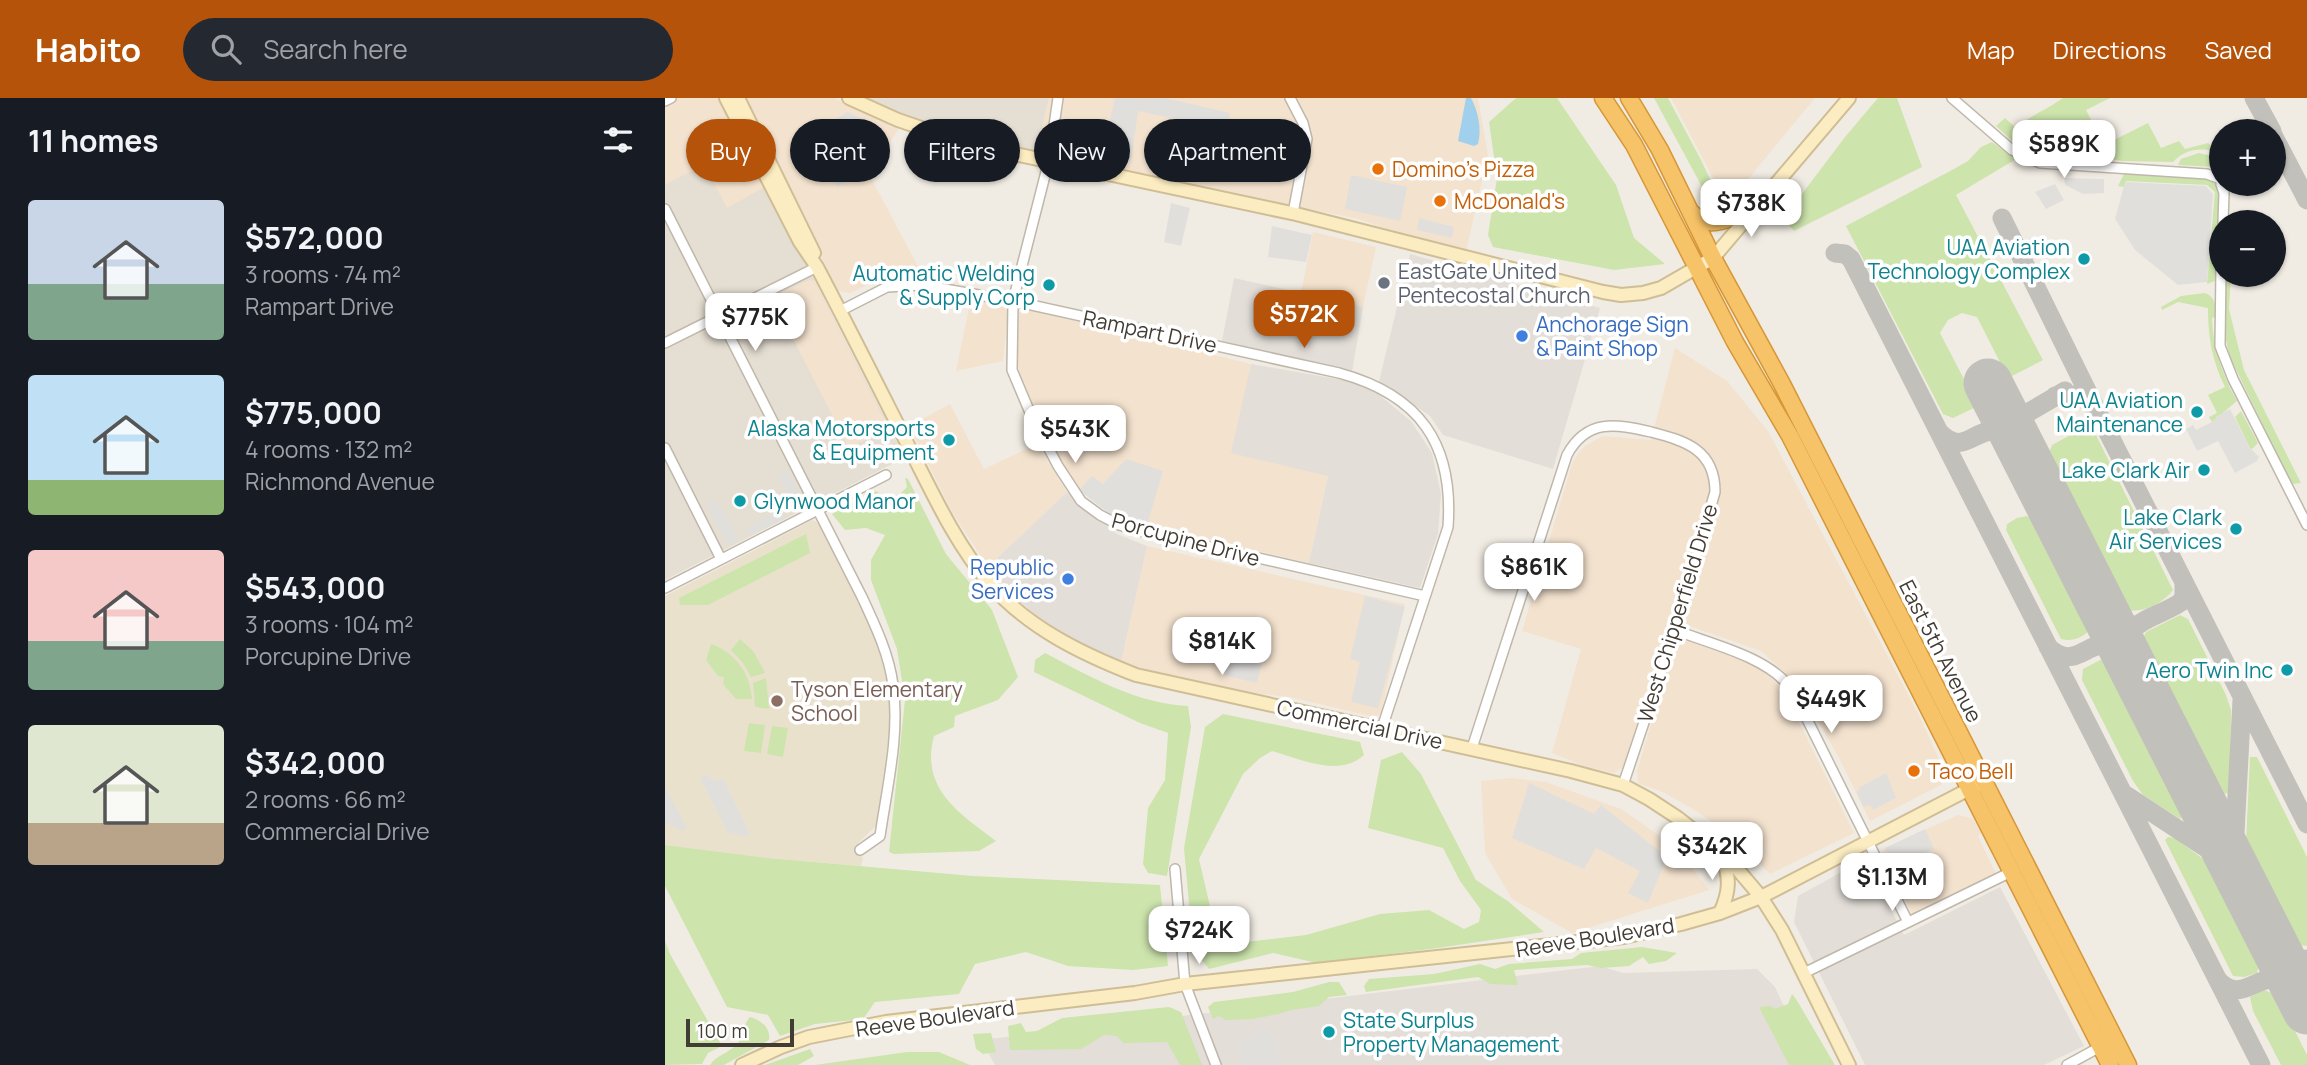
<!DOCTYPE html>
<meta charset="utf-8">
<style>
body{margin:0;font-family:Manrope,sans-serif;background:#242831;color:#f1f3f6;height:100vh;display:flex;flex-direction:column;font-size:26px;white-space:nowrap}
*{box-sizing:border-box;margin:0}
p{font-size:23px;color:#9ea1a6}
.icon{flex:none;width:38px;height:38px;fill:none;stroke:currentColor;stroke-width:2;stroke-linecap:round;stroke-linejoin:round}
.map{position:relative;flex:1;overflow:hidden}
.side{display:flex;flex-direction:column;background:#171b24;width:665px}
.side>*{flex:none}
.guide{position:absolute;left:21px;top:21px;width:665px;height:63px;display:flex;gap:14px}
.controls{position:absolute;left:1544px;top:21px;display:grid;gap:14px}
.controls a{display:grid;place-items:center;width:77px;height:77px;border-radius:50%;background:#171b24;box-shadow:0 2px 5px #0004;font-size:35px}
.scale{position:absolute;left:21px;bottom:18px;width:108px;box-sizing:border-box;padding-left:7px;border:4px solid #423c34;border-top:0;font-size:19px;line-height:24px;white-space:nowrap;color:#423c34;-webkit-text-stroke:5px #fff;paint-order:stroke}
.price{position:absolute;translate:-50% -60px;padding:0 16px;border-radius:14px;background:#fff;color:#222;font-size:23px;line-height:46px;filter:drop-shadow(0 2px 4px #0008)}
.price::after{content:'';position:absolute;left:50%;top:42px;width:21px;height:16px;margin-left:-10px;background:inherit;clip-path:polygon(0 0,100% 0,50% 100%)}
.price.selected{background:#b45309;color:#fff}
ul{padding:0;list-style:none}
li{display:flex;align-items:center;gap:21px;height:175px;padding:0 28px}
li span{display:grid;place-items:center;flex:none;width:196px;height:140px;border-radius:7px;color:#555}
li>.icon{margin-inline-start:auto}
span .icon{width:84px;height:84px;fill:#fffc;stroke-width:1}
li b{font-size:30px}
h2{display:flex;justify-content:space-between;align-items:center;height:84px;padding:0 28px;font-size:30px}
.chip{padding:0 24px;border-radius:32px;background:#171b24;box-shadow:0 2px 5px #0004;font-size:24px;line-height:63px}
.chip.selected{background:#b45309;color:#fff}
header{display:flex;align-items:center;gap:42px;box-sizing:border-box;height:98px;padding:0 35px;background:#b45309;color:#fff}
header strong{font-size:33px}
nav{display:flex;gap:38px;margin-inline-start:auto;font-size:24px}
.search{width:490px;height:63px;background:#242831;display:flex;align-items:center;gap:18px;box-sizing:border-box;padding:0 24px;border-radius:38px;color:#9ea1a6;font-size:26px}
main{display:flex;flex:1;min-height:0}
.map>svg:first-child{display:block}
</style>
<header>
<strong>Habito</strong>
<div class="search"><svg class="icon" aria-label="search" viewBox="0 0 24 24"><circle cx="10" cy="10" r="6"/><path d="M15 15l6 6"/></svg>Search here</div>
<nav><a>Map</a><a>Directions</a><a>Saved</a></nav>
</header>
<main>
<section class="side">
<h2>11 homes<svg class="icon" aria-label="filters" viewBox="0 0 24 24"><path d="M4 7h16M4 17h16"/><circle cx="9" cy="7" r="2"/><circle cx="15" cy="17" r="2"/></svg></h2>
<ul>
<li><span style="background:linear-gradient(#c9d6e8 60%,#7fa58c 0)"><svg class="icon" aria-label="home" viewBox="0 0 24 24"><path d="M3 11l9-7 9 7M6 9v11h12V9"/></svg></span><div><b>$572,000</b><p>3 rooms · 74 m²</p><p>Rampart Drive</p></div></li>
<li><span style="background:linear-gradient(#bfe0f5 75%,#8fb573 0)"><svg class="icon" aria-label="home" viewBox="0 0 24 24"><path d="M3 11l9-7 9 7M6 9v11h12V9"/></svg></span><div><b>$775,000</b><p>4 rooms · 132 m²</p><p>Richmond Avenue</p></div></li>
<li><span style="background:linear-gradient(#f6c9c9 65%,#7fa58c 0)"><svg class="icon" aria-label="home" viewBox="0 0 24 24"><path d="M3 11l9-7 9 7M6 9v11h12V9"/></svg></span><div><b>$543,000</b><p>3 rooms · 104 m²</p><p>Porcupine Drive</p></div></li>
<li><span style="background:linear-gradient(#dfe7d0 70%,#b9a48a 0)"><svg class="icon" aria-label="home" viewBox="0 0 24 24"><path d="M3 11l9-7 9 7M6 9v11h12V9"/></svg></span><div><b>$342,000</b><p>2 rooms · 66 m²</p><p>Commercial Drive</p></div></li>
</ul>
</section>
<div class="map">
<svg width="1642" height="967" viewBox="0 0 1642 967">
<rect width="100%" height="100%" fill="#f1ece3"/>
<path fill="#e5ded2" d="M0,0H56L237,354L236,360L231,364L0,482Z
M198,0H384L372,52H362L274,30Z"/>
<path fill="#f3e2ce" d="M0,0H54L100,89L62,110L39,66L0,87Z
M78,0H168L235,29L204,76L257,176L215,181L185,195L173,193Z
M384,0H813L823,57L801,153L727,133L693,121L434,68L372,52Z
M1006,0H1150L1079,86L1060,103Z
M648,134L711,149L698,209L636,195Z
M144,182L149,183L223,329L184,350L107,200Z
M306,200L339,208L343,214L338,263L291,273Z
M361,211L586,266L567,355L663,377L644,465L449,419L414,392L398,369L358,290L354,276L350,238L354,214Z
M1010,250L1062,283L1103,333L1255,619L1277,668L1279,679L1276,687L1205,723L1173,658L1132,586L1096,553L1007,522L968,645L957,670L949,675L936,672L919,668L887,655L916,551L857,533L907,366L912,357L920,348L938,338L986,342Z
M285,306L319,371L372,346L402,394L323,469L287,414L244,328Z
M482,448L740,506L716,615L710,619L624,599L580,594L496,576L456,564Z
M1019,542L1080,563L1103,577L1118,592L1189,735L1105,776L1070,740L1031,713L1000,695L973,685L972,673L1010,546Z
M847,680L881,684L956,711L1012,750L1044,792L907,835L847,801L820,755L816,683Z
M1293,717L1308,721L1316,735L1313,738L1331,776L1248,818L1217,755L1220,750Z"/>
<path fill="#e3ded8" d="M745,156L935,210L888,371L778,337L765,318L714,283Z
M569,180L698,209L687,274L557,243Z
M586,266L684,283L713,296L746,323L767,355L776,396L773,436L755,490L644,465L663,378L566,355Z
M402,394L452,436L482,448L456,564L407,542L382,527L342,492L323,469Z
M1200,761L1239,837L1335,789L1419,948L1379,967H1200L1129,824L1133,798Z
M935,868L958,875L1092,871L1110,889L1146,967H330L316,942Z"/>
<path fill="#eae1cd" d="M148,422L154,426L204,522L221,576L225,614L224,641L211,728L193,745V752L198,760L196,768L103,760L0,747V498Z"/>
<path fill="#cde4ad" d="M851,0H892L951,87L969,140L1000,166L949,172L828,149L823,137L832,80L824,24Z
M989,0H1003L1036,62L1055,102L1043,100Z
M1213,0H1232L1257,69L1129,133L1118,121L1180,39Z
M1398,0H1445L1421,12L1439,47L1483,25L1496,50L1514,43L1520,51L1543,45L1556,55C1538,49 1521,50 1508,64L1457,63L1423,57L1384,59L1355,50L1331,28L1340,20L1351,30C1366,17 1383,11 1398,0Z
M1327,44L1351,61L1291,97L1378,262L1343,280L1312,219L1297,215L1283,222L1275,235L1313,308L1288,320L1278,316L1181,128L1287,72L1303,63L1316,49Z
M1534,55L1556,60V66L1548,69L1513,67L1516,61Z
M1459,76L1543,79L1554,90L1552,182L1542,186L1550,94L1542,87L1461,83L1460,89L1453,88Z
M1561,177H1566L1564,211L1579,272L1636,385L1628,386L1625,383L1564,257L1559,231Z
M1540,195C1552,200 1550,208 1550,219L1547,220C1548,251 1557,276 1572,303L1547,324L1544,319L1552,315L1543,297L1560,289C1547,263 1543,239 1543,210L1513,204L1497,212L1496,209L1516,198Z
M1576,313L1593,345L1587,351L1585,350L1570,319Z
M1415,332L1430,335L1508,492C1498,506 1474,517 1458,511L1383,357L1387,347Z
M240,380L243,381L281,456L327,512L353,579L333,602L290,618L289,629L269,638C255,691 294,715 331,743L314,753L229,756L224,754L240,602L232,551L206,482V462L220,437L201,430L180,432L167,416L211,393L223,400L235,396L242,389Z
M1362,418L1370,423L1423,523L1425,532C1416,540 1408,544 1396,541L1341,432L1342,426L1352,420Z
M141,436L145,455L43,507H15L14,500Z
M1515,517L1523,521L1561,597L1566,612L1565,694L1557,697L1477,542L1481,534Z
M75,541L89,554L100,575L86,579L78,565L66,552Z
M46,546C70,555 85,574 87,601H71L58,586L59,579L53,578L41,562Z
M380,555C424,578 472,606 523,608L526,629L502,778L483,775L478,766L483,710L500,682L503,635L475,625L369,574L370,562Z
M1437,561L1443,565L1518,717L1515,721L1478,697L1468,683L1417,582L1418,571Z
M101,580L104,611L90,609L88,585Z
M558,616L695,644L699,657C674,680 636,661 607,653L595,660L578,676L534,761L554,847L641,837L715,816L764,812L799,831L814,824L816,812L795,783L778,750L703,730L716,662L737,654L756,676L811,782L844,804L879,834L773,850L652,865L608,855L544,871L528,851L519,750L540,629Z
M84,625L100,627L96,655L79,653Z
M107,628L123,630L118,659L102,656Z
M1585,659H1592L1642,759V848L1633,847L1581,744Z
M1503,739L1510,740L1546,767L1595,864L1592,875L1579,879L1568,878L1500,742Z
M0,747L103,760L308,778L495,787L503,868L468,872L403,868L361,854L310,866L294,896L210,904L198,921L150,926L115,938L103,917L62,909L0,788Z
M0,843L5,856L57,948L43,955L37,966L0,967Z
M977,849L1012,855L1001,863L984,866L978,859L964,868L936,870L922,867L849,872L853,887L825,886L813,879L701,894L699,888L704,881L769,876L815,866L830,871L844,866L907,861L916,855Z
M664,884H674L682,897L664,899L654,908L626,912L613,916L587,921L561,922L554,918L548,921L543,909L549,904L628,894Z
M1599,892L1612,897L1642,957V967H1616L1588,913L1585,899Z
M1127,896L1131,901L1170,967H1124L1094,909L1106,908L1110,911L1123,906Z
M504,909L516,914L537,967H515L502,944L458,945L452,938L439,937L416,951L345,952L343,928L356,925L361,934L372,933L397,920Z
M85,919C96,922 106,930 104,942L59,967H45C51,957 65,955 73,945C79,936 78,926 85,919Z
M326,935L331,954L318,956L311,951L308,936Z
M145,951L149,958L133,967H100Z
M242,954H274L305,967H150Z"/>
<path fill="#e1dfdc" d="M450,0H500L565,15L548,83L528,77L539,27L473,13L466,64L437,57Z
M183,14L202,23L215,50L203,71L172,89L144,35Z
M686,77L742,89L735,123L680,111Z
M1399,80L1439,81V95L1418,96L1400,87Z
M1460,84L1541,88L1548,96L1542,184L1513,187L1470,152L1450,121Z
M1390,86L1399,102L1381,111L1370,94Z
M506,105L525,110L516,148L499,144Z
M754,120L789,129L787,140L752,132Z
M607,128L647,137L641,164L603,159Z
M1565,311L1585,350L1594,359L1592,363L1570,375L1553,343L1532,353L1521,331L1528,327L1531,332L1549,323L1552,318Z
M461,361L498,373L482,427L450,420L414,392L427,378L438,386Z
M122,372L140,409L131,414L115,381L116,379L115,377Z
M50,402L55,411H57L73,442L63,447L42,406Z
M116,412L120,421L86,437L83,430Z
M700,498L740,509L713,610L686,604L695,564L685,561Z
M567,533L603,539L592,585L559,577Z
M1221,675L1231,700L1208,712L1205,707L1198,709L1192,694L1195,689Z
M40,677L52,683L58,680L85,736L80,739L69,735L64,737L35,680Z
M864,685L929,716L936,707L1002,759L983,805L963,795L975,773L931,750L919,771L847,740Z
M0,689L22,730L17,733L3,726L0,727Z
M1260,731L1269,751L1229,770L1220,750Z
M602,931L619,967H579L570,948Z"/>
<path fill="#a1d0ec" d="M801,0H806C813,13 817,31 813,46L809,48L793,43Z"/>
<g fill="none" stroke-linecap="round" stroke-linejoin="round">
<path stroke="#c2c0bb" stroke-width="19" d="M1589,0L1607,33
M1608,37L1642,102
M1337,120L1429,307
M1170,155L1180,156L1186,161L1596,967
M1390,298C1407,294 1419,298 1431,311L1642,726
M1274,334C1300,359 1307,331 1331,333C1340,334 1348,342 1355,347
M1355,347L1354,329L1359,317L1400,293
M1440,516L1455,527H1473
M1383,549C1417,581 1426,521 1464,562
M1464,562C1454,521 1490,522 1516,504L1519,498V485
M1459,696L1558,761L1574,779
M1574,779L1569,754L1577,602
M1608,846C1617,857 1626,864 1641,861
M1552,881C1580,914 1599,858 1632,892
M1600,882C1611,870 1612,861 1608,846"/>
<path stroke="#c2c0bb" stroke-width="49" d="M1323,285L1642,912"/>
<g stroke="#bfb7a9" stroke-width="12">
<path id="street" d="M393,0L384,62L348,203L347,272L366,317L393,368L416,403L435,417L454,427L475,433L760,498
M625,0L638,25L642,41L628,115
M1287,0L1347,52L1375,65L1542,76L1555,81L1556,84
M0,3L6,0
M1556,86L1559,95L1558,124
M0,111L197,499C210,527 224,556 228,587C235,637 222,689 215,738L195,752
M1556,170L1555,248L1568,281L1642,427
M175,213L222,189L257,187L348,203L674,275C755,297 789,346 783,429L717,630
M0,245L152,169
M0,350L56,461
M0,490L221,377
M1010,532C1043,545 1099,558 1122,586C1126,592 1130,599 1134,605L1243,824
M807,650L902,357C922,320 951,326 986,334C1021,343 1050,352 1050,394L1010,532L958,687
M510,771L520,886L551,967
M1139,875L1346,774
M1402,967L1435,949"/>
</g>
<g stroke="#cfbe95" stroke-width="16">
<path id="secondary" d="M61,0L135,144L152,169C184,230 215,292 246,353C269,398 291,446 324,485C363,530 417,556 471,577L906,673L958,687L984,701L1013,720L1051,750L1074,773L1096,799L1117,832L1184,967
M73,0L149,155
M184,0L233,22L303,46L631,116L938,194L956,197L978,195L996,190L1048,160L1184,0
M1055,815C1066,791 1064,781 1058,757
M77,967L116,949L144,939L221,924L470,895L520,886L959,839L1016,826L1055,815L1096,799L1312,687"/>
</g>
<g stroke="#d69738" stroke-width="19">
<path id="highway" d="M938,0L969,47L1070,244L1125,338L1445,967
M964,0L995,52L1048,160L1117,286L1463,967
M1027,115C1047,138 1079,112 1100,101"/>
</g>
<use href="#street" stroke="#fff" stroke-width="9"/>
<use href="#secondary" stroke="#fcecc2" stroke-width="12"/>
<use href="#highway" stroke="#f7c368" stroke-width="16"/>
</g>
<g fill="#e8710a" stroke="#fff" stroke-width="2.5">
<circle cx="713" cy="71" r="7"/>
<circle cx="775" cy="103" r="7"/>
<circle cx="1249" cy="673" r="7"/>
</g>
<g fill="#0f9aa8" stroke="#fff" stroke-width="2.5">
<circle cx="1419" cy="161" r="7"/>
<circle cx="384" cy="187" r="7"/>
<circle cx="1532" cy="314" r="7"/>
<circle cx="284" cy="342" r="7"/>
<circle cx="1539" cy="372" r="7"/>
<circle cx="75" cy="403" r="7"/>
<circle cx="1571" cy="431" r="7"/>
<circle cx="1622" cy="572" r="7"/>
<circle cx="664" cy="934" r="7"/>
</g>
<circle fill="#6b7280" stroke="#fff" stroke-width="2.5" cx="719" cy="185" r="7"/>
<g fill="#3f7fe0" stroke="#fff" stroke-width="2.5">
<circle cx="857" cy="238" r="7"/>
<circle cx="403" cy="481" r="7"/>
</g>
<circle fill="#8d6e63" stroke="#fff" stroke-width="2.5" cx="112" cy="603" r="7"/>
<g text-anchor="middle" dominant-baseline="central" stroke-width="7" stroke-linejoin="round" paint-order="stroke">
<g font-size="21" fill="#c56008" stroke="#fff" text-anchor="start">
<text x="727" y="71">Domino's Pizza</text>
<text x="789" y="103">McDonald's</text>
<text x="1263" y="673">Taco Bell</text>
</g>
<g font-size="21" fill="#0d838f" stroke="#fff" text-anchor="end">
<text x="1405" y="149">UAA Aviation<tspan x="1405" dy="24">Technology Complex</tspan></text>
<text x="370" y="175">Automatic Welding<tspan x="370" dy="24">&amp; Supply Corp</tspan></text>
<text x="1518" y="302">UAA Aviation<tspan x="1518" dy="24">Maintenance</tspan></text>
<text x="270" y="330">Alaska Motorsports<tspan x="270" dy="24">&amp; Equipment</tspan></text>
<text x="1525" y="372">Lake Clark Air</text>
<text x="89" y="403" text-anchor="start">Glynwood Manor</text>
<text x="1557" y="419">Lake Clark<tspan x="1557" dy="24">Air Services</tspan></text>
<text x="1608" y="572">Aero Twin Inc</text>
<text x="678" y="922" text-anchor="start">State Surplus<tspan x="678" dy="24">Property Management</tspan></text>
</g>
<g font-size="21" fill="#5b616d" stroke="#fff" text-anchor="start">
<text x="733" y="173">EastGate United<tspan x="733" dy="24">Pentecostal Church</tspan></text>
</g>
<g font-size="21" fill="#366cbe" stroke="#fff" text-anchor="start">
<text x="871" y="226">Anchorage Sign<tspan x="871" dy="24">&amp; Paint Shop</tspan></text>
<text x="389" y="469" text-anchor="end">Republic<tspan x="389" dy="24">Services</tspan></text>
</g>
<g font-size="21" fill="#423c34" stroke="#fff">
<text transform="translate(485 233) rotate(12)">Rampart Drive</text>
<text transform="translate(521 441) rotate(15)">Porcupine Drive</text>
<text transform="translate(1012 515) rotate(-73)">West Chipperfield Drive</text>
<text transform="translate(1276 553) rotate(63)">East 5th Avenue</text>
<text transform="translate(695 626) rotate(12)">Commercial Drive</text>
<text transform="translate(930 839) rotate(-9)">Reeve Boulevard</text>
<text transform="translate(270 920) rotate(-8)">Reeve Boulevard</text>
</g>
<g font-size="21" fill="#785e54" stroke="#fff" text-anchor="start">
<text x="126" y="591">Tyson Elementary<tspan x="126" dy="24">School</tspan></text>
</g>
</g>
</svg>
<div class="controls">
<a>+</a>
<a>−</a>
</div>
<div class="scale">100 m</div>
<b class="price" style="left:1399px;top:82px">$589K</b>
<b class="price" style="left:1086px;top:141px">$738K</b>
<b class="price selected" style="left:639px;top:252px">$572K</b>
<b class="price" style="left:90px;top:255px">$775K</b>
<b class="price" style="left:410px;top:367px">$543K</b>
<b class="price" style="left:869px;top:505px">$861K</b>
<b class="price" style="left:557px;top:579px">$814K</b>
<b class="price" style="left:1166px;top:637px">$449K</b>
<b class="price" style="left:1047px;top:784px">$342K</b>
<b class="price" style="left:1227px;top:815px">$1.13M</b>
<b class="price" style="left:534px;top:868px">$724K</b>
<div class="guide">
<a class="chip selected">Buy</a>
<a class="chip">Rent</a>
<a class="chip">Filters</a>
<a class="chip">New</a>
<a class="chip">Apartment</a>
</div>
</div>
</main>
